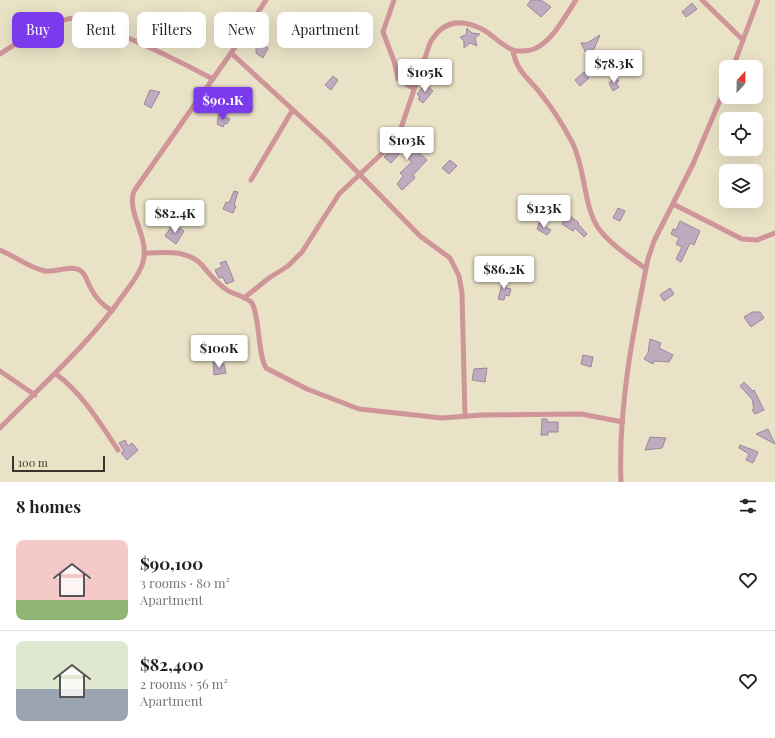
<!DOCTYPE html>
<meta charset="utf-8">
<style>
body{margin:0;font-family:"Playfair Display",serif;background:#f2f2f2;color:#222;height:100vh;display:flex;flex-direction:column;font-size:15px;white-space:nowrap}
*{box-sizing:border-box;margin:0}
p{font-size:13px;color:#767676}
.icon{flex:none;width:22px;height:22px;fill:none;stroke:currentColor;stroke-width:2;stroke-linecap:round;stroke-linejoin:round}
.map{position:relative;height:482px;overflow:hidden}
.details{display:flex;flex-direction:column;background:#fff;flex:1}
.details>*{flex:none}
.top-card{position:absolute;left:12px;top:12px;width:400px;height:36px;display:flex;gap:8px}
.needle{width:26px;rotate:22deg}
.controls{position:absolute;left:719px;top:60px;display:grid;gap:8px}
.controls a{display:grid;place-items:center;width:44px;height:44px;border-radius:8px;background:#fff;box-shadow:0 4px 16px #0002;font-size:20px}
.scale{position:absolute;left:12px;bottom:10px;width:93px;box-sizing:border-box;padding-left:4px;border:2px solid #38352a;border-top:0;font-size:11px;line-height:14px;white-space:nowrap;color:#38352a;-webkit-text-stroke:3px #e9e2c6;paint-order:stroke}
.price{position:absolute;translate:-50% -34px;padding:0 9px;border-radius:4px;background:#fff;color:#222;font-size:13px;line-height:26px;filter:drop-shadow(0 1px 2px #0008)}
.price::after{content:'';position:absolute;left:50%;top:24px;width:12px;height:9px;margin-left:-6px;background:inherit;clip-path:polygon(0 0,100% 0,50% 100%)}
.price.selected{background:#7c3aed;color:#fff}
ul{padding:0;list-style:none}
li{display:flex;align-items:center;gap:12px;height:100px;padding:0 16px}
li+li{border-top:1px solid #e0e0e0}
li span{display:grid;place-items:center;flex:none;width:112px;height:80px;border-radius:8px;color:#555}
li>.icon{margin-inline-start:auto}
span .icon{width:48px;height:48px;fill:#fffc;stroke-width:1}
li b{font-size:17px}
h2{display:flex;justify-content:space-between;align-items:center;height:48px;padding:0 16px;font-size:17px}
.chip{padding:0 14px;border-radius:8px;background:#fff;box-shadow:0 4px 16px #0002;font-size:14px;line-height:36px}
.chip.selected{background:#7c3aed;color:#fff}
.map>svg:first-child{display:block}
</style>
<div class="map">
<svg width="775" height="482" viewBox="0 0 775 482">
<rect width="100%" height="100%" fill="#e9e2c6"/>
<path fill="#c0aabf" stroke="#9c879c" d="M531,0H541L551,7L541,17L527,5Z
M692,3L697,9L686,17L682,12Z
M319,21L325,27L316,42L306,37L312,25L313,26L315,22L318,24Z
M467,28L472,33L480,34L475,38L477,46L470,43L464,48V41L460,37L466,35Z
M600,35L594,49L586,53L581,43H587Z
M256,39L268,48L263,58L256,53Z
M628,57L636,67L629,72L620,61Z
M584,72L589,78L580,86L575,80Z
M333,76L338,80L331,90L325,85Z
M615,77L619,81L616,83L619,87L613,91L609,83Z
M425,84L433,91L423,103L418,99L420,97L417,94Z
M150,90L160,92L151,108L144,104Z
M219,114L230,119L227,124L225,123L223,127L217,124Z
M401,137L427,160L413,175L415,178L402,190L397,184L403,176L400,173L412,162L401,152L391,163L384,157L395,147Z
M450,160L457,166L449,174L442,168Z
M234,191L238,192L234,205L236,206L233,213L223,209L226,202L229,203Z
M618,208L625,211L620,221L613,218Z
M569,215L579,223L578,224L587,234L584,237L575,228L573,231L562,224Z
M680,221L700,231L694,245L690,243L681,262L676,259L682,247L676,244L679,238L671,234L673,229L676,230Z
M539,223L551,230L547,235L537,229Z
M173,224L184,231L176,244L165,236Z
M226,261L234,281L226,284L223,277L219,278L215,270L222,267L220,263Z
M504,277H507L506,288L511,289L509,296L505,295L504,300L498,299Z
M670,288L674,294L664,301L660,295Z
M752,312H760L764,318L751,327L744,317Z
M650,339L661,343L659,348L673,355L669,362L654,361L653,364L644,359L648,353Z
M583,355L593,357L591,367L581,364Z
M213,362L224,364L226,373L214,375Z
M487,368L485,382L472,380L474,369Z
M744,382L753,391L754,390L764,410L755,414L752,410L754,409L752,399L740,386Z
M542,419H547V422H558V432H548V435H541Z
M768,429L775,444L756,434Z
M650,437L666,438L662,448L645,450Z
M125,440L128,446L132,443L138,450L127,460L121,453L124,451L119,443Z
M740,445L758,452L753,463L746,460L749,454L739,448Z"/>
<g fill="none" stroke-linecap="round" stroke-linejoin="round">
<path stroke="#cf9599" stroke-width="5" d="M394,0L383,32L394,61L398,79L414,89
M702,0L743,40
M513,51C517,74 532,80 544,98C555,112 564,127 572,142C586,169 583,207 599,229C611,245 630,257 646,269
M231,53L328,142L420,236L450,258L459,276L462,293L465,416
M0,54C16,43 59,17 77,18C91,19 104,27 117,33C150,47 181,62 213,79
M733,67L758,0
M251,180L292,111
M673,204L742,239L757,240L775,233
M0,250C15,256 29,268 45,271C56,273 71,264 81,271C86,275 87,281 90,287C95,297 102,305 112,311
M145,253C164,253 186,249 201,264C209,273 216,283 227,290C234,295 250,297 253,305C260,322 258,355 266,368L307,389L359,409L442,418L482,415L581,414L623,422
M244,298L269,278L288,266L302,252L339,194L392,144L401,128L430,43C442,21 460,18 482,29C493,35 502,46 513,50C518,52 529,51 534,49C553,41 565,16 576,0
M0,371L35,395
M56,374C82,393 100,423 118,450
M0,428C43,384 89,344 124,294C131,284 140,274 143,262C150,237 126,213 134,191L231,53L266,0
M621,482C618,408 633,332 648,259L654,241L693,164L726,86"/>
</g>
</svg>
<div class="controls">
<a><svg class="needle" viewBox="-14 -14 28 28"><path d="M0-13l5 13h-10z" fill="#e53935"/><path d="M0 13l5-13h-10z" fill="#767676"/></svg></a>
<a><svg class="icon" aria-label="locate" viewBox="0 0 24 24"><circle cx="12" cy="12" r="6"/><path d="M12 2v4M12 18v4M2 12h4M18 12h4"/></svg></a>
<a><svg class="icon" aria-label="layers" viewBox="0 0 24 24"><path d="M12 4l9 5-9 5-9-5zM3 14l9 5 9-5"/></svg></a>
</div>
<div class="scale">100 m</div>
<b class="price" style="left:614px;top:84px">$78.3K</b>
<b class="price" style="left:425px;top:93px">$105K</b>
<b class="price selected" style="left:223px;top:121px">$90.1K</b>
<b class="price" style="left:407px;top:161px">$103K</b>
<b class="price" style="left:544px;top:229px">$123K</b>
<b class="price" style="left:175px;top:234px">$82.4K</b>
<b class="price" style="left:504px;top:290px">$86.2K</b>
<b class="price" style="left:219px;top:369px">$100K</b>
<div class="top-card">
<a class="chip selected">Buy</a>
<a class="chip">Rent</a>
<a class="chip">Filters</a>
<a class="chip">New</a>
<a class="chip">Apartment</a>
</div>
</div>
<section class="details">
<h2>8 homes<svg class="icon" aria-label="filters" viewBox="0 0 24 24"><path d="M4 7h16M4 17h16"/><circle cx="9" cy="7" r="2"/><circle cx="15" cy="17" r="2"/></svg></h2>
<ul>
<li><span style="background:linear-gradient(#f6c9c9 75%,#8fb573 0)"><svg class="icon" aria-label="home" viewBox="0 0 24 24"><path d="M3 11l9-7 9 7M6 9v11h12V9"/></svg></span><div><b>$90,100</b><p>3 rooms · 80 m²</p><p>Apartment</p></div><svg class="icon" aria-label="heart" viewBox="0 0 24 24"><path d="M12 20l-8-8c-3-5 5-10 8-4 3-6 11-1 8 4z"/></svg></li>
<li><span style="background:linear-gradient(#dfe7d0 60%,#9aa5b1 0)"><svg class="icon" aria-label="home" viewBox="0 0 24 24"><path d="M3 11l9-7 9 7M6 9v11h12V9"/></svg></span><div><b>$82,400</b><p>2 rooms · 56 m²</p><p>Apartment</p></div><svg class="icon" aria-label="heart" viewBox="0 0 24 24"><path d="M12 20l-8-8c-3-5 5-10 8-4 3-6 11-1 8 4z"/></svg></li>
</ul>
</section>
